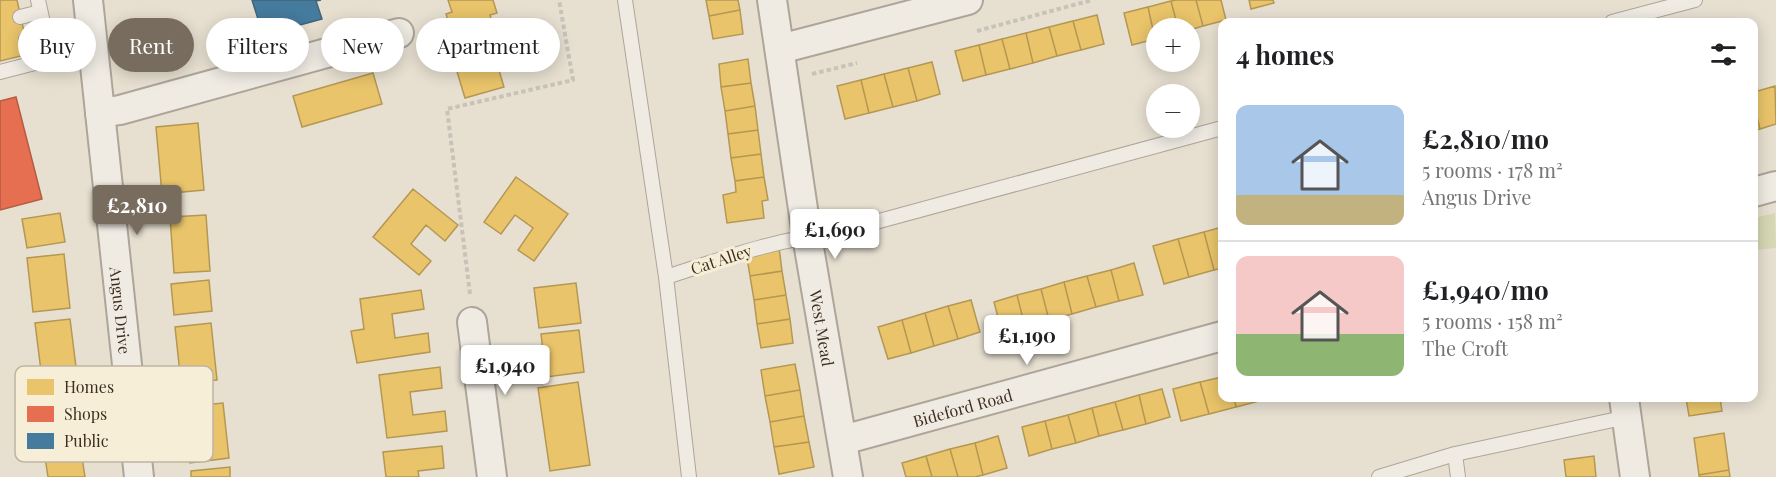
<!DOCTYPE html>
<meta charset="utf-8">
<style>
body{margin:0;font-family:"Playfair Display",serif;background:#f6f6f6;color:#202124;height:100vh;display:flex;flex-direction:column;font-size:22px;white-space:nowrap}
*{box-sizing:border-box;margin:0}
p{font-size:20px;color:#757577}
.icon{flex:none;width:33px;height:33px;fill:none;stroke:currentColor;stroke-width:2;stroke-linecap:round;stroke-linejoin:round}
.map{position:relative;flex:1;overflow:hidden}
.sheet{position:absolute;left:1218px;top:18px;width:540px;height:384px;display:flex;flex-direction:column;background:#fff;border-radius:12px;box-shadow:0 3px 15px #0003}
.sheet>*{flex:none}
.banner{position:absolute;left:18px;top:18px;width:570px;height:54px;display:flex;gap:12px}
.fabs{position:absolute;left:1146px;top:18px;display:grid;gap:12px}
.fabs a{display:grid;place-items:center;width:54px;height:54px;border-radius:50%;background:#fff;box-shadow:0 3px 15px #0003;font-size:30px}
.price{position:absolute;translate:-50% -51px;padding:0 14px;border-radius:6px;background:#fff;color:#222;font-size:20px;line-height:39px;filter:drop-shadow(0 2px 3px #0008)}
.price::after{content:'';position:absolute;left:50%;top:36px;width:18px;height:14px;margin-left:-9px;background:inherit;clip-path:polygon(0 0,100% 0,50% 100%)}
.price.on{background:#786c5e;color:#fff}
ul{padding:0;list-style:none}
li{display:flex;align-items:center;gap:18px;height:150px;padding:0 18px}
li+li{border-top:2px solid #e0e0e0}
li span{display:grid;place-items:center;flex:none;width:168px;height:120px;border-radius:12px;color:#555}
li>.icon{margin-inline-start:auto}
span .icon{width:72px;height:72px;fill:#fffc;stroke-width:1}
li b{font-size:26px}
h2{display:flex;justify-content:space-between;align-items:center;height:72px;padding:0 18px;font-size:26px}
.pill{padding:0 21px;border-radius:27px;background:#fff;box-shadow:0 3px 15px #0003;font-size:21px;line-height:54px}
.pill.on{background:#786c5e;color:#fff}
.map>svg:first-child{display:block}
</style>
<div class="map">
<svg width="1776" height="477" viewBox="0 0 1776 477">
<rect width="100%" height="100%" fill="#e7e0d1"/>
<path fill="#d6d7b3" d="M1775,213L1776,248L1754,250V218Z"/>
<path fill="#e9c46a" stroke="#b59754" stroke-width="1.5" d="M0,0H17L29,54L0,61Z
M448,0H493L497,13L490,15L497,38L490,40L504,87L465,98L448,42L454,40L446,14L452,12Z
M706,0H738L740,10L709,16Z
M1176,0H1196L1203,26L1190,30L1178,28L1171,1Z
M1196,0H1221L1226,20L1203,26Z
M1249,0H1273L1274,3L1251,9Z
M1171,1L1178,28H1156L1155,39L1148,7Z
M1148,7L1155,39L1132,45L1124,13Z
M740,10L743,34L713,39L709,16Z
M1097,15L1104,44L1081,50L1073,21Z
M1073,21L1081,50L1057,56L1049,27Z
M1049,27L1057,56L1033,63L1026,33Z
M1026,33L1033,63L1010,69L1002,39Z
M1002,39L1010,69L986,75L979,45Z
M979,45L986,75L963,81L955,51Z
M748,59L751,83L721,87L719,64Z
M932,62L940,94L917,101L908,68Z
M908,68L917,101L893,107L884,74Z
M373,73L382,104L302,127L293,96Z
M884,74L893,107L869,113L861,80Z
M861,80L869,113L845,119L837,86Z
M751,83L755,106L725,111L721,87Z
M1775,86L1776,124L1760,129L1754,105V92Z
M1754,105L1760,129L1754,131Z
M755,106L758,130L728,134L725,111Z
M198,123L204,190L162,194L156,127Z
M758,130L761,154L731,158L728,134Z
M761,154L764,177L735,181L731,158Z
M516,177L568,214L534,261L518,250L533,228L515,215L501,234L484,222Z
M764,177L768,200L762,201L764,218L727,223L723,195L736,192L735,181Z
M413,189L458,225L445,241L426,225L411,244L431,261L419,275L373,237Z
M60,213L65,242L27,248L22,219Z
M206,215L210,271L174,273L170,217Z
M1222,227V268L1214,270L1204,232Z
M1204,232L1214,270L1189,277L1178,239Z
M1178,239L1189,277L1164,284L1153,246Z
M779,247L782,271L750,276L746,252Z
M64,254L70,308L33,312L27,258Z
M1134,263L1143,295L1119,301L1111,270Z
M1111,270L1119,301L1096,307L1087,276Z
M782,271L786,295L754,300L750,276Z
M1087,276L1096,307L1072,314L1064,282Z
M209,280L212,311L174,315L171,284Z
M1064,282L1072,314L1049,320L1041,289Z
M576,283L581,323L539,328L534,288Z
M1041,289L1049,320L1025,327L1017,295Z
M421,290L424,309L392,314L395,338L428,333L430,352L357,363L351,331L364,329L360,299Z
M786,295L790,319L757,324L754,300Z
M1017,295L1025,327L1002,333L994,302Z
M971,300L980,332L958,339L948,306Z
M948,306L958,339L934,346L925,313Z
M925,313L934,346L911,353L902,320Z
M70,319L77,375L42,379L35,323Z
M790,319L793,343L761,348L757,324Z
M902,320L911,353L888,359L878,327Z
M211,323L217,380L181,383L175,327Z
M579,330L584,372L546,377L541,334Z
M795,364L800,390L765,396L761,370Z
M440,367L442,388L410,392L413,415L445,411L447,431L387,438L379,375Z
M1222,377V398H1234L1236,407L1209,414L1200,382Z
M578,382L590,465L550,471L538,388Z
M1200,382L1209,414L1181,421L1173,389Z
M1162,389L1170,417L1146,424L1139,395Z
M800,390L804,416L770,422L765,396Z
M1139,395L1146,424L1123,430L1115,402Z
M1234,398H1263V400L1236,407Z
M1686,398H1720L1722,411L1689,416Z
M1115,402L1123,430L1099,436L1092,408Z
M223,403L229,458L190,463L183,407Z
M1092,408L1099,436L1076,443L1068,415Z
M1068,415L1076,443L1052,449L1045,421Z
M804,416L809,442L774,447L770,422Z
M1045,421L1052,449L1029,456L1022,427Z
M1724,433L1729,470L1699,475L1694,438Z
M998,436L1007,468L983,475L975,443Z
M809,442L814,467L779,474L774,447Z
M975,443L983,475L975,477H958L950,449Z
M442,446L444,468L418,471L419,477H386L383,452Z
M950,449L958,477H932L926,456Z
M81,451L85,477H48L45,457Z
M926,456L932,477H906L902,463Z
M1594,456L1596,477H1566L1564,460Z
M230,467V477H191V471Z
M1729,470L1730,477H1699V475Z"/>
<path fill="#e76f51" stroke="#b45c42" stroke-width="1.5" d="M16,97L42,199L0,210V101Z"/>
<path fill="#457b9d" stroke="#436478" stroke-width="1.5" d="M252,0H321L316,1L322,19L263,35Z"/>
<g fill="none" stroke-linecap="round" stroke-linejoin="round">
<g stroke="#ada599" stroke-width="16">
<path id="service" d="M38,0L51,59
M625,0L666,277C722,259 776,239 835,233L1222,128
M20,17L40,12
M1612,22L1695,0
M26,39L46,35
M0,72L93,48
M666,277L689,477
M1455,454L1627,417
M1379,477L1455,454L1458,477"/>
</g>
<g stroke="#ada599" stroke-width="32">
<g id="minor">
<path id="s1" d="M88,0L139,477"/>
<path id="s2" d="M772,0L807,236L848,477"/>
<path d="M780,49L968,0"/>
<path d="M100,113L120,110L399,33"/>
<path d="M1754,192L1776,186"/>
<path d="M472,322L492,477"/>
<path d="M1624,398L1635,477"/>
<path id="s3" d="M843,440L1222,336"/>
</g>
</g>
<path stroke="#c8c2b9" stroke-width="4" stroke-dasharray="4.5 3" stroke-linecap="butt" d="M977,31L1092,0
M812,74L857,63
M470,294L447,109L573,80L559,0"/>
<use href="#service" stroke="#efebe3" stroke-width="14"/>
<use href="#minor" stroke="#efebe3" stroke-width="28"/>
</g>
<g text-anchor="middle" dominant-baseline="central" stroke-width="6" stroke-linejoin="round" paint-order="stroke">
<g font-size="16" fill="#3d2e20" stroke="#f7eed8">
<text transform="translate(721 259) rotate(-18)">Cat Alley</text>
<text stroke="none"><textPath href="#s1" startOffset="312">Angus Drive</textPath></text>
<text stroke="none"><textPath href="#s2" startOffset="332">West Mead</textPath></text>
<text stroke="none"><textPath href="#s3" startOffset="124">Bideford Road</textPath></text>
</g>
</g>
<rect x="15" y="366" width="198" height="96" rx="9" fill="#f7eed8" stroke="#bfb4a1" stroke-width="1.5"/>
<rect x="27" y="379" width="27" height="16" fill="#e9c46a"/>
<rect x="27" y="406" width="27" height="16" fill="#e76f51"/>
<rect x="27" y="433" width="27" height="16" fill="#457b9d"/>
<g font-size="16" fill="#3d2e20">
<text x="64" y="393">Homes</text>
<text x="64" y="420">Shops</text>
<text x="64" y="447">Public</text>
</g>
</svg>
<div class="fabs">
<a>+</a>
<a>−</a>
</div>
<b class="price on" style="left:137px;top:236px">£2,810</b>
<b class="price" style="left:835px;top:260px">£1,690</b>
<b class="price" style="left:1027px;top:366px">£1,190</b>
<b class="price" style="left:505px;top:396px">£1,940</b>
<div class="banner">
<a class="pill">Buy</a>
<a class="pill on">Rent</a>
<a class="pill">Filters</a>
<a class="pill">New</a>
<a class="pill">Apartment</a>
</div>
<section class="sheet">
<h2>4 homes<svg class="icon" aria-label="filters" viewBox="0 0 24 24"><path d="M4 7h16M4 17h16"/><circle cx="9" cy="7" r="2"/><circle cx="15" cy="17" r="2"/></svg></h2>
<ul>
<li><span style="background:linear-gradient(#a9c7e8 75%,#c2b280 0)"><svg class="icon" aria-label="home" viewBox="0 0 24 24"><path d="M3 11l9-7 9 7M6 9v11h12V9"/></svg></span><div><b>£2,810/mo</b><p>5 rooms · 178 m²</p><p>Angus Drive</p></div></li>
<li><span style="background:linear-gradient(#f6c9c9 65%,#8fb573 0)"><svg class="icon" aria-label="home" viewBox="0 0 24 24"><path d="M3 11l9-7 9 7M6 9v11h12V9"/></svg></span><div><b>£1,940/mo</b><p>5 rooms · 158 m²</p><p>The Croft</p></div></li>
</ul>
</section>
</div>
